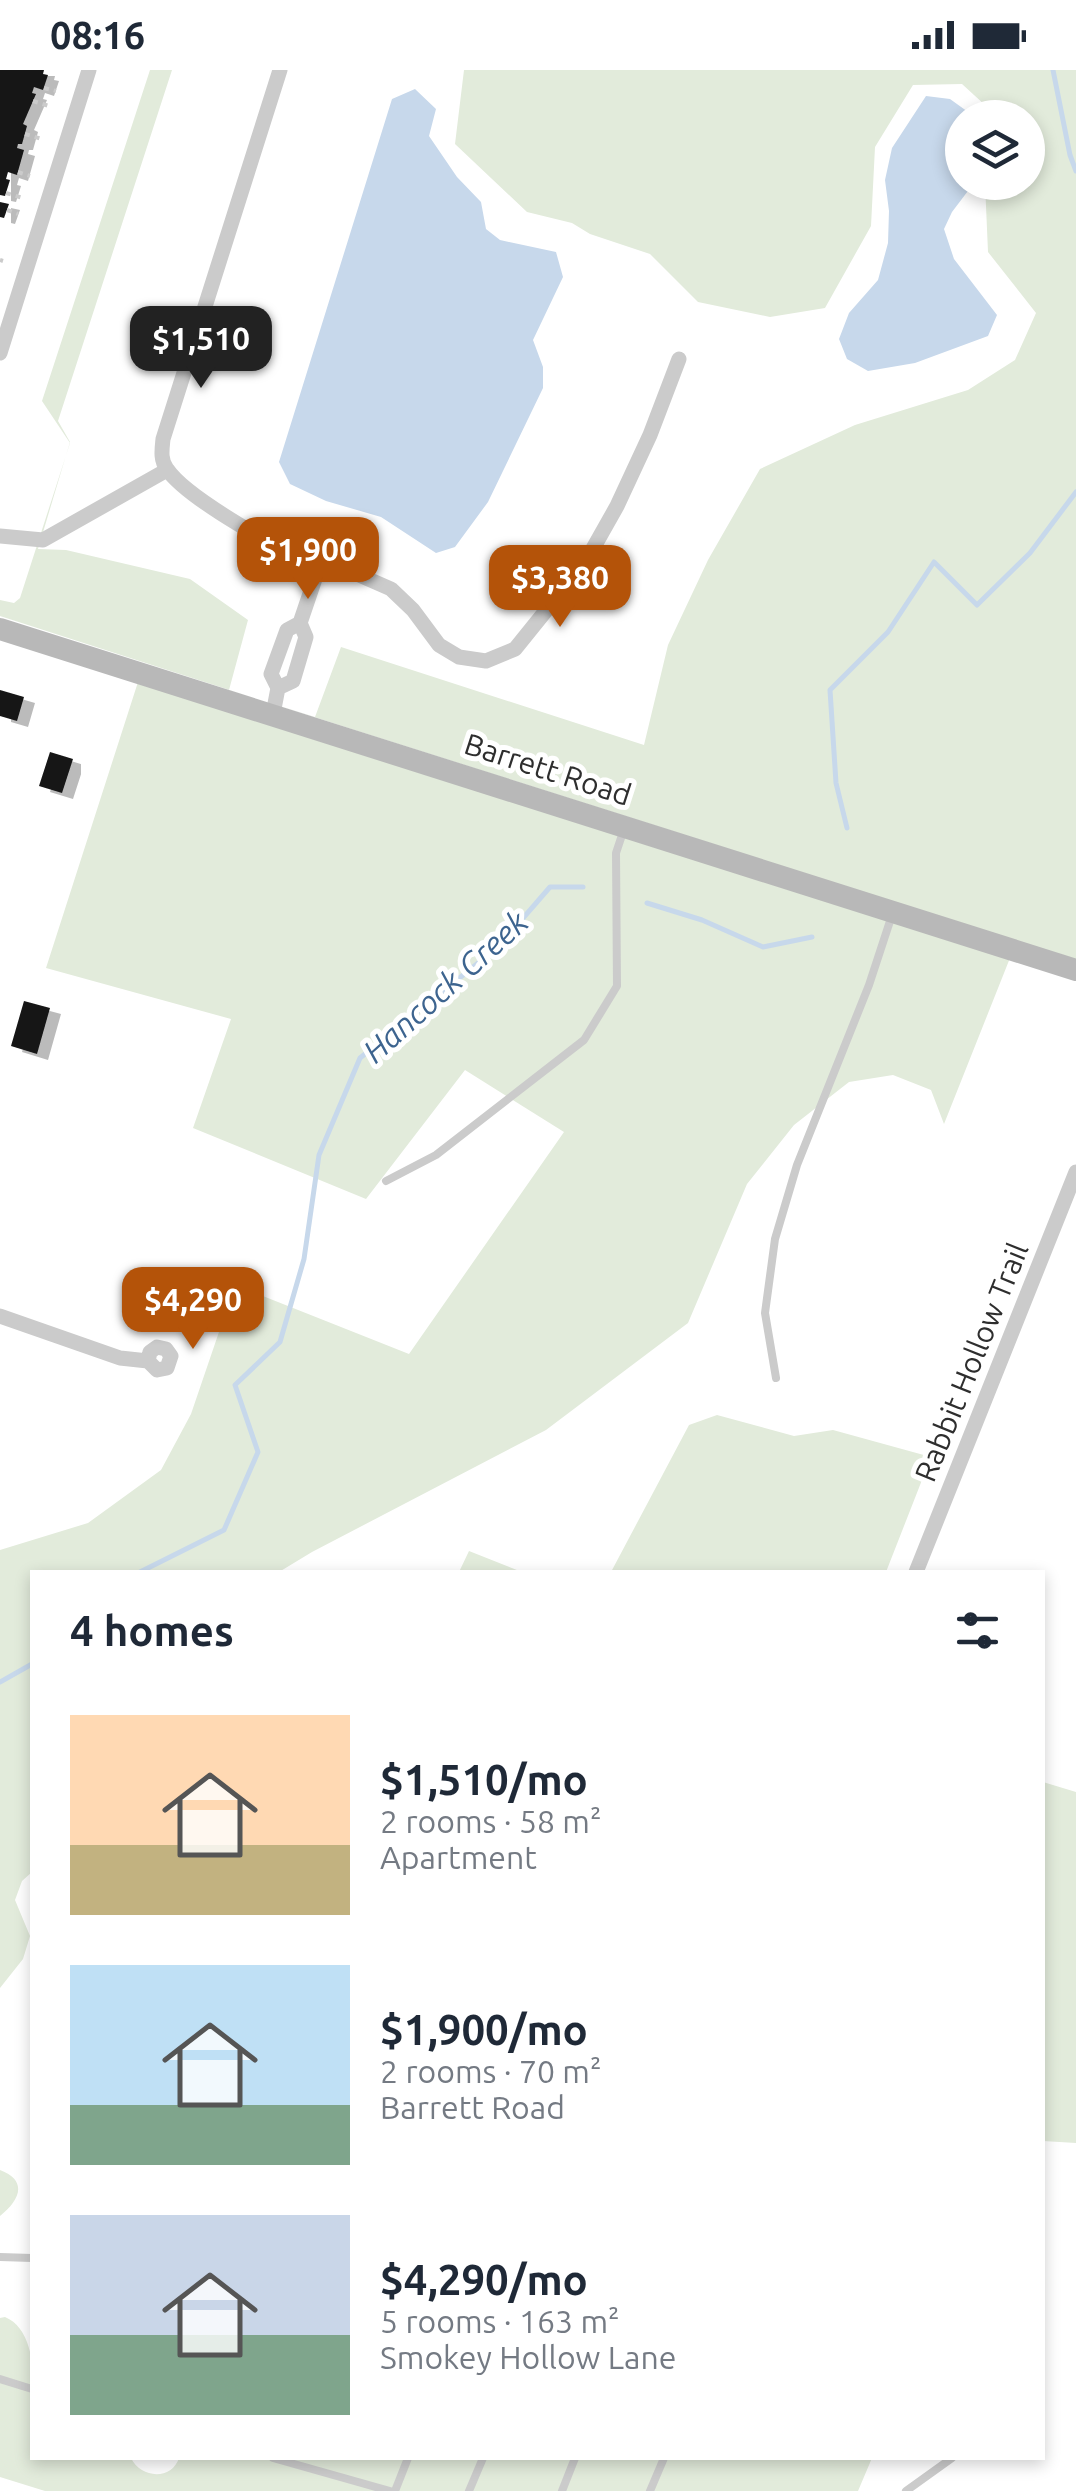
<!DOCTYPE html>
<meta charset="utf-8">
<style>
body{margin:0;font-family:Ubuntu,sans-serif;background:#f2f2f3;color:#1f2937;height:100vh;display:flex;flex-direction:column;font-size:38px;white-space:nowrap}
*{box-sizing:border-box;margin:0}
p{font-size:32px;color:#747a83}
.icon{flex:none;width:55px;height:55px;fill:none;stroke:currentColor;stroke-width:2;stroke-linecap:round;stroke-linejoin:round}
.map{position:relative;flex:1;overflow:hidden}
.details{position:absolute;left:30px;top:1500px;width:1015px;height:890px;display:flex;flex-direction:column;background:#fff;border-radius:0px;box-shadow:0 5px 15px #0003}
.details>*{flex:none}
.fabs{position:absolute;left:945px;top:30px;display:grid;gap:20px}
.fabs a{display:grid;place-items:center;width:100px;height:100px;border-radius:50%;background:#fff;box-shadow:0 5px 15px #0003;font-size:50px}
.price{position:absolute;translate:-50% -85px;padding:0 22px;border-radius:20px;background:#b45309;color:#fff;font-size:32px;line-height:65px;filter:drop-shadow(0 2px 5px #0008)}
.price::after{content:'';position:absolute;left:50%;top:60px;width:30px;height:22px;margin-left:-15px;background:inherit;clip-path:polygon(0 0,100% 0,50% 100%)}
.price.selected{background:#222;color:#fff}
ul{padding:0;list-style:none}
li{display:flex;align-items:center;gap:30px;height:250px;padding:0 40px}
li span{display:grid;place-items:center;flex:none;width:280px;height:200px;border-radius:0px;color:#555}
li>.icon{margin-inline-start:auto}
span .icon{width:120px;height:120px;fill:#fffc;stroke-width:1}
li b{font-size:42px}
h2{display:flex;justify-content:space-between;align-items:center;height:120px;padding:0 40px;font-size:42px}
.status{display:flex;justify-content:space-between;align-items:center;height:70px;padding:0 50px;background:#fff;direction:ltr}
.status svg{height:28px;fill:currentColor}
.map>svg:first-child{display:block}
</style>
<div class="status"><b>08:16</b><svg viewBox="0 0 49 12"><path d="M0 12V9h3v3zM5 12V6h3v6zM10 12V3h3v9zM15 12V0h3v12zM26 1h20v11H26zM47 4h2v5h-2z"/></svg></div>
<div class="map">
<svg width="1076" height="2421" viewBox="0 0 1076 2421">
<defs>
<filter id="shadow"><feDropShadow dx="11" dy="6" stdDeviation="0" flood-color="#0004"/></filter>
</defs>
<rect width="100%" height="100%" fill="#fff"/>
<path fill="#e2ebdb" d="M150,0H172L58,351L70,372L38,479L66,480L190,509L248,550L229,620L315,647L341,577L644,675L668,575L708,490L760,399L855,355L968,320L1015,290L1036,243L988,182L985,113L1028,112V48L998,47L962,14L913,15L875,77L871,156L825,238L770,247L698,232L650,184L590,164L572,153L527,142L455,74L464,0H1076V890C718,775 358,662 0,546V530L14,533L20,528L70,373L42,331Z
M138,612L1010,888L944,1054L931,1020L893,1005L849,1012L794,1055L747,1114L688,1253L546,1360L312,1482L279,1502H32V1802L22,1811L15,1830L30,1866L23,1889L0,1918V1480L88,1453L161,1400L191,1344L235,1215L409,1284L564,1062L465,1000L366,1129L193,1058L231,949L46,898Z
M717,1345L794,1366L833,1360L931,1387L886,1502H611L689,1355Z
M469,1481L522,1502H459Z
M1043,1712L1076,1722V2073L1043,2071Z
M0,2100C29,2111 19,2131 0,2146Z
M5,2247C46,2264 32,2349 32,2388H131C141,2409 172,2410 179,2388H872L858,2421H45L0,2407V2248Z"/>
<path fill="#c7d8eb" d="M415,19L436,39L429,66L457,107L481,132L486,159L500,170L556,182L563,207L533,270L543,297V318L488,432L455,477L436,483L381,447L326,431L290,414L279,392L392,29Z
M926,26L950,29L975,47L962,48V112L974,113L952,142L944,159L954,189L997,245L988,266L915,293L868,301L847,289L839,269L849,243L878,210L888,173L889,141L885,110L892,78Z"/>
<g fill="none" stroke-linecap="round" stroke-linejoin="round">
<path stroke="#c7d8eb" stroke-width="5" d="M1053,0L1070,85L1076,101
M847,758L836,713L830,620L888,562L934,492L977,535L1030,483L1076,422
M647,833L702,850L763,877L812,867
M140,1502L224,1460L258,1382L235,1315L280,1272L304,1189L319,1085L360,988L498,877L550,817H583
M0,1612L32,1594"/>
</g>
<path fill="#151515" filter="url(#shadow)" d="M0,0H44L43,4L48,5L43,20L34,17L32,23L36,24L23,54L27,56L22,74H18L17,78L24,80L17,105L8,102L6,109L10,110L5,126L0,125Z
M0,132L9,134L4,148L0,147Z
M0,620L24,627L17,651L0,646Z
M50,682L73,689L62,723L39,716Z
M24,931L50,938L37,984L11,976Z"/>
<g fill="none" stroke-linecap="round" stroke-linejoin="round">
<path stroke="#cbcbcb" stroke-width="4" stroke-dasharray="5 5" stroke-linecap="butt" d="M44,18L56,21
M33,31L52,37
M25,64L42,69
M18,102L30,106
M6,123L23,128
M7,140L18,144
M0,190L3,191"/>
<path stroke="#cbcbcb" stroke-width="8" d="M386,1111L436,1085L584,970L617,916L616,783L624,759
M776,1308L765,1243L775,1169L797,1095L869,915L892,845
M0,2187L32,2188
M0,2309L32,2319
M273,2388L390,2421
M395,2421L408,2388
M469,2421L483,2388
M562,2421L575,2388
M650,2421L664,2388
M906,2421L952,2388"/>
<path stroke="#cbcbcb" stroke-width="15" d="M280,0L163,369C162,379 160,390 167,399C187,429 284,482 319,497L300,553
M0,283L89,0
M0,466L43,470L167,400
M319,497L359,505L391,519L413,540L439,575L459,587L486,591L515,579L586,491L617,436L650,365L679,289
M273,644L278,618L271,604L287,560L300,553L306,567L293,611L278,618
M0,1246L120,1288L148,1291L157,1300L167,1298L171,1286L166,1279L157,1277L150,1282L148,1291
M916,1502L1076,1102"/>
<path stroke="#b8b8b8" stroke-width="22" d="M0,559L1076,900"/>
</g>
<g text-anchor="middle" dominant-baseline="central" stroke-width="10" stroke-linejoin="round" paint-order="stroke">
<g font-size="30" fill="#2e2e2e" stroke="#fff">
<text transform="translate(548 699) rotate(18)">Barrett Road</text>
<text transform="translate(971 1292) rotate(-68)">Rabbit Hollow Trail</text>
</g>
<g font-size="32" font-style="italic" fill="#3d648f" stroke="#fff">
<text transform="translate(445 916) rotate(-42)">Hancock Creek</text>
</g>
</g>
</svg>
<div class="fabs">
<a><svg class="icon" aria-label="layers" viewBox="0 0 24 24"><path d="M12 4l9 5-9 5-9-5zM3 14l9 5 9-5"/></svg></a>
</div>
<b class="price selected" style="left:201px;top:321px">$1,510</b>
<b class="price" style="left:308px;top:532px">$1,900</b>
<b class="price" style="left:560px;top:560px">$3,380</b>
<b class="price" style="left:193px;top:1282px">$4,290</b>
<section class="details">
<h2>4 homes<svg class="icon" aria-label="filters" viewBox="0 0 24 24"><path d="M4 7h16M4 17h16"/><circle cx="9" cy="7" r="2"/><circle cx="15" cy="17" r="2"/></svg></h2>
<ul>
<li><span style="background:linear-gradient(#ffd9b3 65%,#c2b280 0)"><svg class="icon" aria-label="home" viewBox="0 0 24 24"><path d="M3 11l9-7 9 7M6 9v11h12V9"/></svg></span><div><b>$1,510/mo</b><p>2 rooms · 58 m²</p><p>Apartment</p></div></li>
<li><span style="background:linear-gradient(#bfe0f5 70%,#7fa58c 0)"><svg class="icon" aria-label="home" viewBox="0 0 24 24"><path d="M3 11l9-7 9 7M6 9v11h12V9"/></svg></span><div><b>$1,900/mo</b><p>2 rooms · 70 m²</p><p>Barrett Road</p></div></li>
<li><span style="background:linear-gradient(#c9d6e8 60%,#7fa58c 0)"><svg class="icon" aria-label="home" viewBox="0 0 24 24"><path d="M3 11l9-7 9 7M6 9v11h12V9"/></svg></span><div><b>$4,290/mo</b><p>5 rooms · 163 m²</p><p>Smokey Hollow Lane</p></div></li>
</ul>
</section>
</div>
